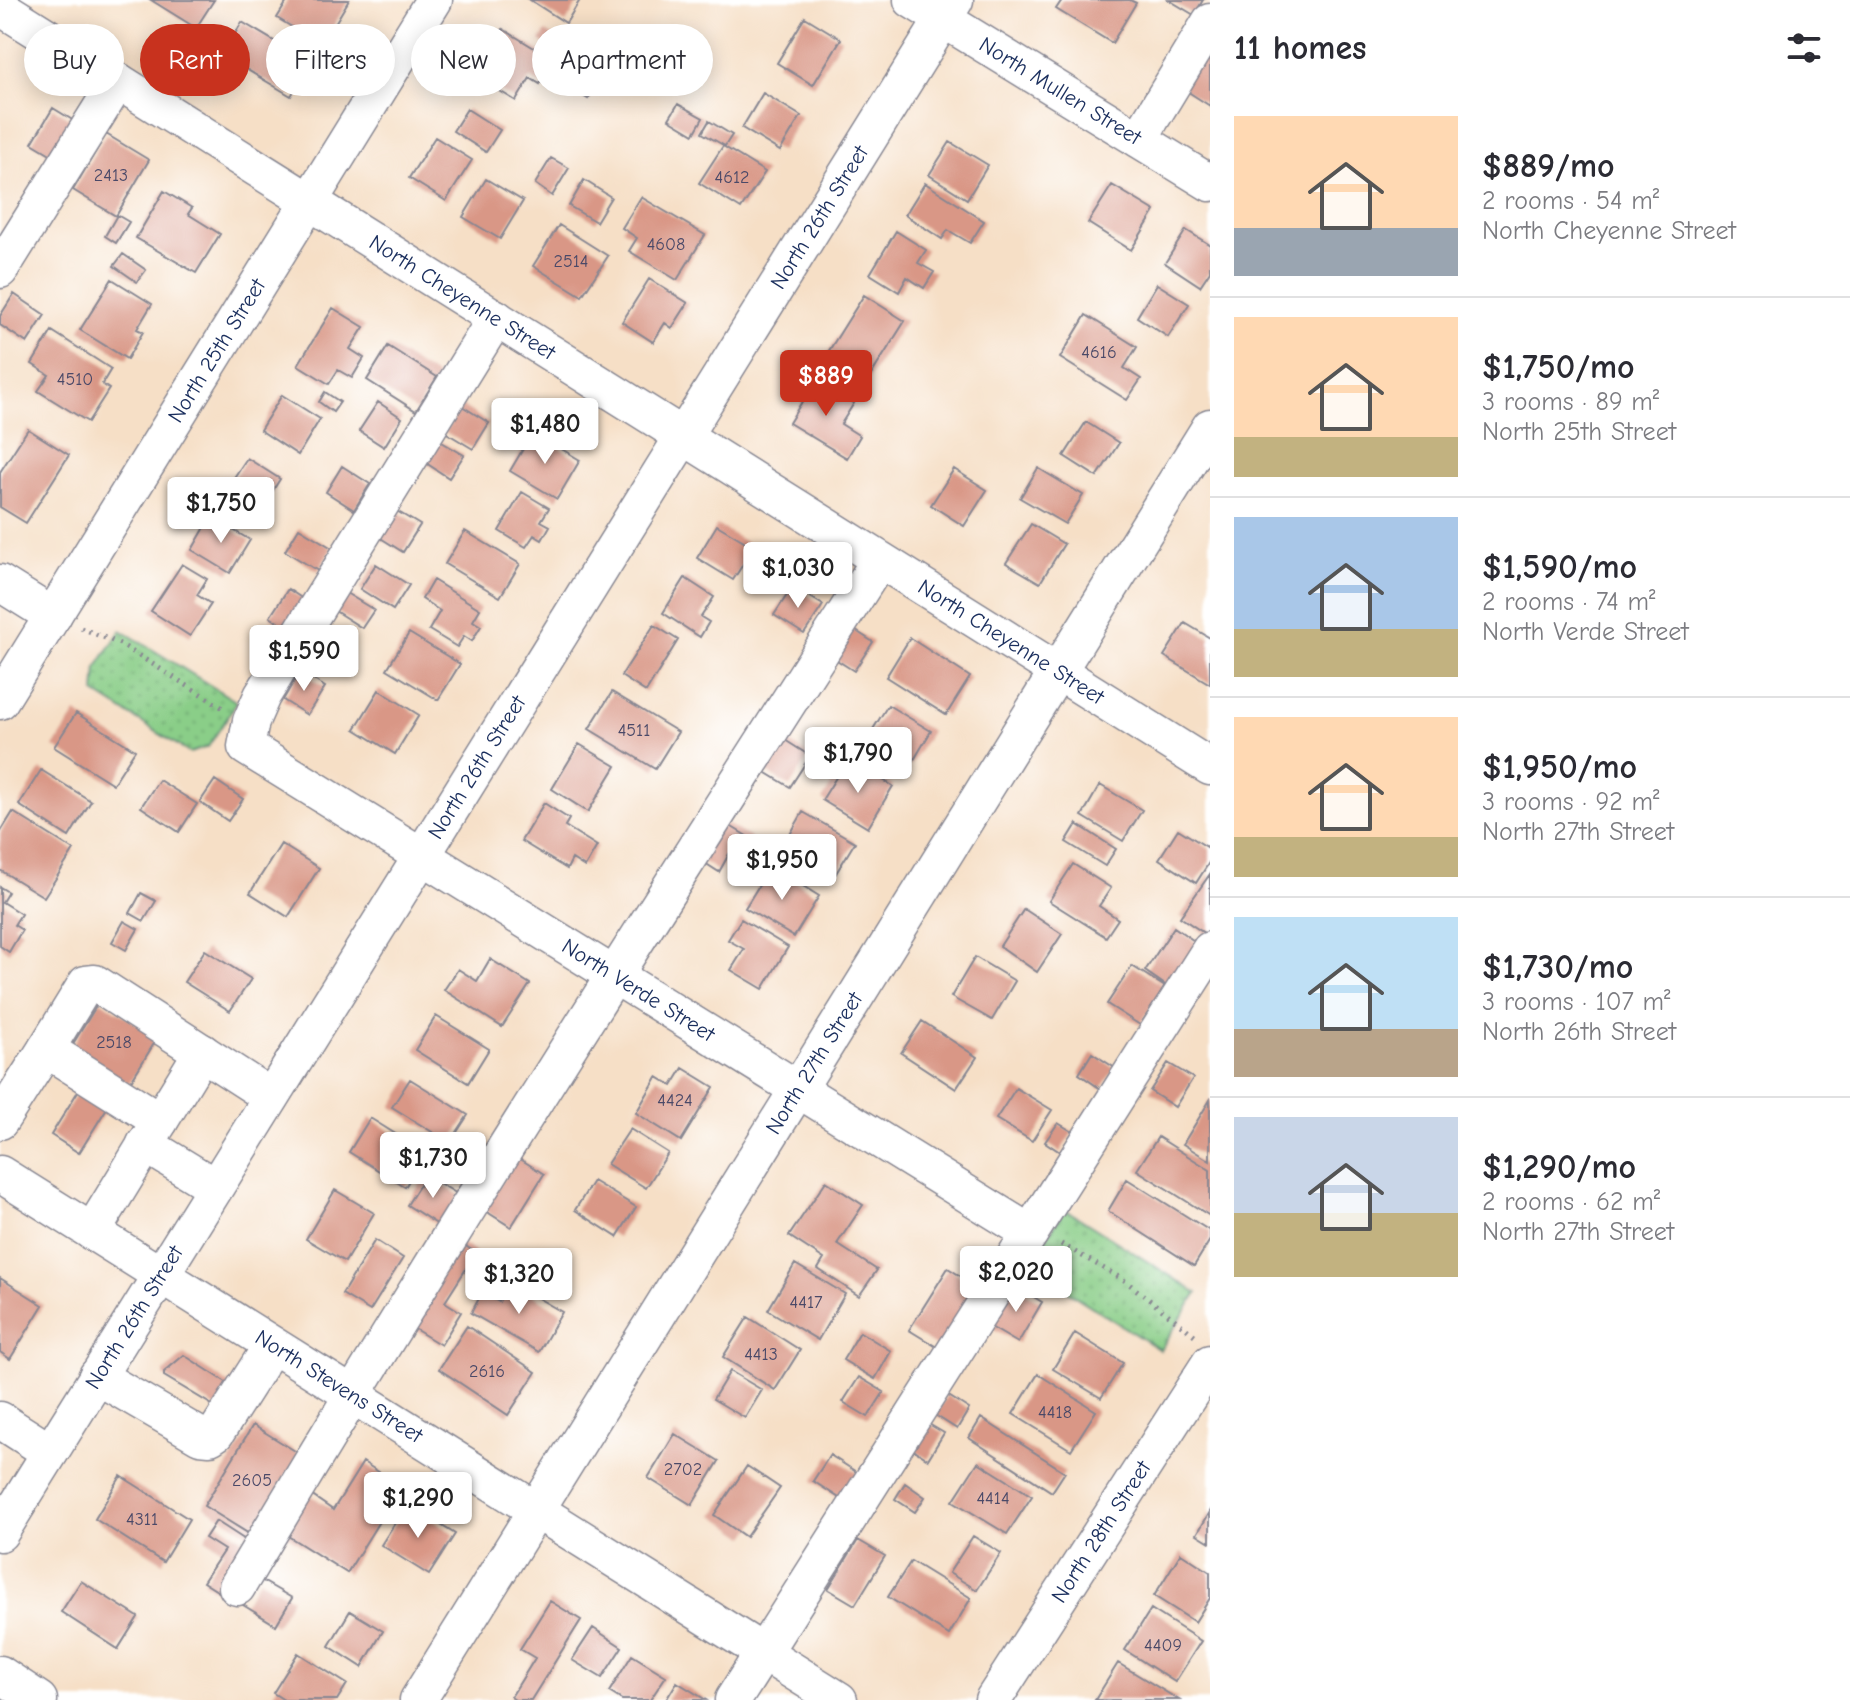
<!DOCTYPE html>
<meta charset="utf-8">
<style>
body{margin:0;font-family:"Comic Neue",sans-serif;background:#f2f2f3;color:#2b2b33;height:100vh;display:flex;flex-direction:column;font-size:30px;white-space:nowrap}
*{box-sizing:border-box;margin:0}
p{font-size:26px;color:#7c7c81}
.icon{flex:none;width:44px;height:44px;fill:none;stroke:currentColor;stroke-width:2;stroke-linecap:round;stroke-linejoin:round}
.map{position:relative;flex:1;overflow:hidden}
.panel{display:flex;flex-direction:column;background:#fff;width:640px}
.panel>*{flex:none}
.hud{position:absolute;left:24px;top:24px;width:760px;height:72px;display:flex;gap:16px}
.price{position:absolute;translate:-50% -68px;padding:0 18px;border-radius:8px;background:#fff;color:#222;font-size:26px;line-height:52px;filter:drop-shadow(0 2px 4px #0008)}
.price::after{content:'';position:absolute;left:50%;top:48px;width:24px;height:18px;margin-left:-12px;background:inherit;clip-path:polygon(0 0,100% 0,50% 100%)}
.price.current{background:#c8321e;color:#fff}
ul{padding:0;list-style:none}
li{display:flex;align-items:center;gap:24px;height:200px;padding:0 24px}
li+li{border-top:2px solid #e1e1e2}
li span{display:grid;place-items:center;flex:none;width:224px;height:160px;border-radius:0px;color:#555}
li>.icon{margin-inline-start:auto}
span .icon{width:96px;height:96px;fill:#fffc;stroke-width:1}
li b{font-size:34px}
h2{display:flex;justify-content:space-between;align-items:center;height:96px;padding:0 24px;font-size:34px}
.tag{padding:0 28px;border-radius:36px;background:#fff;box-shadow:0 4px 20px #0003;font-size:28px;line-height:72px}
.tag.current{background:#c8321e;color:#fff}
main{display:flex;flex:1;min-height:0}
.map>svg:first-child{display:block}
</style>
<main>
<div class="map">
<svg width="1210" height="1700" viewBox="0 0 1210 1700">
<defs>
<pattern id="green-dots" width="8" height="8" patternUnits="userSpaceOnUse" patternTransform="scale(2)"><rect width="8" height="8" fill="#8ace88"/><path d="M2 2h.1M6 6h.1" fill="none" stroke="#76b178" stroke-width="1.8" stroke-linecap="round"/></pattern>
</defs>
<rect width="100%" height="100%" fill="#fff"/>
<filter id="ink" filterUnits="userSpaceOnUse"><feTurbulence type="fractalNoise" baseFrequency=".0125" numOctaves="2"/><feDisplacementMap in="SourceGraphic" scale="16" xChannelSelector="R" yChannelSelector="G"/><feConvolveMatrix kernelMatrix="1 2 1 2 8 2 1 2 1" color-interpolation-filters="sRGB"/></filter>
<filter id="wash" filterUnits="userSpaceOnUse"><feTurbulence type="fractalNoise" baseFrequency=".006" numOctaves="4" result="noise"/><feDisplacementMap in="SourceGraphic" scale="32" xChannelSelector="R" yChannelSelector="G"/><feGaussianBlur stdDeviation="1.8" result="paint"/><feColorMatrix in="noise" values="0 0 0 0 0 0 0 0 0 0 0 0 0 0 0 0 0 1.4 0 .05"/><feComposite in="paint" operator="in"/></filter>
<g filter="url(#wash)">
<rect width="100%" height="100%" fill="#f6dfc6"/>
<path fill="url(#green-dots)" stroke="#527e73" stroke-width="2" d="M121,630L237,702L208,747L190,753L95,693L97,667Z
M1065,1209L1197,1293L1160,1350L1028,1266Z"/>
<g id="blocks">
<path fill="#d99786" d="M151,0H214L196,28Z
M288,0H349L322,45L277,18Z
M530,0H580L566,23Z
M1062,0H1130L1136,3L1112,43L1056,9Z
M1169,0H1203L1194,15Z
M805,17L841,39L813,85L777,63Z
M242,22L311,63L291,96L244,68L241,74L219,61Z
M503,29L554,60L540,84L530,78L516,101L475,76Z
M546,32L571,48L565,57L540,41Z
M1198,49L1210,57V106L1176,84Z
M579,52L607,69L588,99L561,82Z
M763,93L801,116L780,151L742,128Z
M678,104L703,118L694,134L669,119Z
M53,108L79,124L59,159L32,143Z
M467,109L500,130L486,152L453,131Z
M709,121L732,135L725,146L702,133Z
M106,134L149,160L116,216L73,190Z
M435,137L472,160L446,201L409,178Z
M950,142L988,165L967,199L929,175Z
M723,146L765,172L741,209L699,183Z
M551,158L569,168L552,196L535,184Z
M486,179L523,201L500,239L463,217Z
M584,180L611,197L596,222L569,206Z
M925,183L984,221L970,243L948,230L942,239L905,215Z
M1112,185L1155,211L1131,250L1088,223Z
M164,191L192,208L188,214L220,234L196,273L136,238Z
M641,197L705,235L677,280L629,251L637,238L622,228Z
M117,215L129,222L116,243L105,236Z
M559,225L608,256L582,296L533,266Z
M1186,230L1210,245V271L1200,286L1165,263Z
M896,231L926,250L918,263L934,272L924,288L907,277L899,292L870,274Z
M123,254L146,270L137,282L114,266Z
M112,279L152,304L137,329L143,332L127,359L80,330Z
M649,279L688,303L672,328L665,323L653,342L622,322Z
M1157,284L1189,304L1168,337L1137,317Z
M14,294L45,315L27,343L0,325V316Z
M864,295L905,321L866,383L825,357Z
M333,308L364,327L350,349L364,358L352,378L338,370L329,384L298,365Z
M1086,315L1137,347L1124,368L1141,379L1127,400L1060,358Z
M52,331L111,369L102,384L109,389L88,422L38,391L49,375L32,364Z
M388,346L437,377L416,411L367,380Z
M816,379L854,403L841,424L860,436L847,458L789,423Z
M325,392L340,402L333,412L319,402Z
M282,395L320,419L298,455L260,430Z
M378,402L402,418L384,447L359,431Z
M462,406L489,423L473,449L445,432Z
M1086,422L1119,443L1097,477L1064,456Z
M28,429L69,455L26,523L0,507V472Z
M533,432L580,460L557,499L510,471Z
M440,441L464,455L449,478L426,463Z
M247,458L280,479L255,519L221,497Z
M342,466L370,484L354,510L326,492Z
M1038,468L1083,495L1065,524L1020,498Z
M954,469L987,490L964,526L931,505Z
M522,492L549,508L541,521L550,526L542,540L534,535L526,547L499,531Z
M395,510L420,525L403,552L379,537Z
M211,517L250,540L230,573L192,550Z
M1031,524L1064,544L1040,583L1006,563Z
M717,525L754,547L733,580L697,558Z
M299,528L332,548L318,571L285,551Z
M465,531L520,564L500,597L445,564Z
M182,564L207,579L197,595L211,604L190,636L151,611Z
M376,564L409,585L393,610L360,589Z
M685,578L714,597L701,617L709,622L700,637L663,613Z
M433,580L480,609L473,621L481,626L472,641L464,636L457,647L429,630L440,611L422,599Z
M793,586L823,605L804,634L774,615Z
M288,589L306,601L289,629L270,617Z
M346,593L374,610L362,628L335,611Z
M1185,623L1210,638V684L1164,656Z
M654,625L678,640L646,692L621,676Z
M850,627L873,642L854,671L832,657Z
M409,633L460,664L438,700L387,669Z
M910,638L970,677L946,715L886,677Z
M300,671L325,687L307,715L283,700Z
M379,690L419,715L395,754L355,729Z
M612,692L678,732L655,769L589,729Z
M888,705L931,731L911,765L867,739Z
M76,713L135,750L113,784L54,747Z
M777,735L810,756L790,787L757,767Z
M579,744L616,766L588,812L552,789Z
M860,766L893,786L868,828L822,800L840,771L852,778Z
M41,770L91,801L69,837L19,805Z
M159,780L197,804L179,832L141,807Z
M215,780L243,799L228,821L200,802Z
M1100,785L1142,810L1123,841L1082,816Z
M544,803L569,819L565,826L597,846L585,867L572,859L567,869L521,841Z
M13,812L74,850L44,897L0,870V833Z
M803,812L855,842L835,875L784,845Z
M717,818L755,841L742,862L729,854L719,872L694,856Z
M1077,824L1116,849L1105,866L1066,842Z
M1178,829L1210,849V861L1196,883L1159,859Z
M281,844L319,868L288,917L250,893Z
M1073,864L1111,888L1099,906L1118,919L1106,937L1049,901Z
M771,866L819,896L794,937L745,908Z
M1210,874V930L1207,935L1180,917Z
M0,887L8,892L2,902L21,914L14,925L22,930L9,952L0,946Z
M141,893L156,901L144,921L130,913Z
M1024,909L1062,934L1037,972L1000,946Z
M741,919L788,947L763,989L731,970L744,949L728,940Z
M124,921L138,929L126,950L112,942Z
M1174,927L1200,945L1171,989L1145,971Z
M205,950L251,979L230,1011L184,982Z
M975,957L1015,981L992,1020L951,997Z
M490,959L530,984L502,1027L444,990L458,969L477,981Z
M1132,966L1165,987L1140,1025L1107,1004Z
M100,1000L158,1037L129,1084L71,1047Z
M436,1016L489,1049L468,1083L415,1050Z
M922,1021L977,1057L956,1089L901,1053Z
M1092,1053L1115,1068L1101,1089L1079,1074Z
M1168,1063L1193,1078L1175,1107L1150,1091Z
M683,1068L714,1087L681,1141L636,1113L657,1077L672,1086Z
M410,1079L468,1115L450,1143L392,1107Z
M85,1080L113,1098L79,1153L51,1135Z
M1016,1088L1052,1110L1032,1141L996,1119Z
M1210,1100V1161L1183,1144Z
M370,1118L426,1153L405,1187L349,1152Z
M1058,1123L1073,1132L1060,1152L1045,1142Z
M630,1129L668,1153L646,1188L607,1164Z
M1158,1137L1210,1170V1216L1137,1170Z
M517,1157L544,1174L511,1227L484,1210Z
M426,1175L459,1195L440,1226L407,1205Z
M1127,1179L1210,1231V1240L1194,1266L1108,1211Z
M593,1181L636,1207L617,1237L575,1210Z
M826,1181L863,1205L837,1244L877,1270L859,1296L818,1269L824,1259L789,1236Z
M335,1190L374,1213L345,1262L306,1239Z
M375,1240L403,1258L370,1311L342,1294Z
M460,1242L476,1253L445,1302L461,1312L441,1345L408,1325Z
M795,1264L845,1294L818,1340L768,1310Z
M948,1268L979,1288L940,1349L909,1330Z
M0,1278L43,1305L10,1359L0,1352Z
M510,1282L562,1312L539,1352L471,1313L482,1293L499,1302Z
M1014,1285L1042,1302L1018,1343L989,1326Z
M748,1317L800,1350L775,1390L723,1357Z
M467,1326L536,1372L508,1415L439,1369Z
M860,1332L891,1351L875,1379L843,1360Z
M1075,1333L1123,1363L1101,1398L1053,1369Z
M184,1355L240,1391L219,1409L164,1376V1372Z
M730,1371L762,1390L745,1418L713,1399Z
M1038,1374L1096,1411L1071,1450L1013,1414Z
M859,1377L884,1392L868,1417L843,1402Z
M947,1395L969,1409L957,1429L935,1415Z
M981,1418L1065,1472L1052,1492L969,1438Z
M927,1423L944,1433L928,1459L912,1449Z
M253,1425L300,1454L251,1535L204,1506Z
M675,1434L719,1461L692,1505L648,1478Z
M830,1455L864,1477L847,1503L813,1481Z
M363,1462L401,1486L347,1573L280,1531L305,1491L333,1510Z
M978,1462L1032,1496L1007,1534L953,1501Z
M747,1466L780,1488L746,1537L714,1515Z
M121,1476L189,1519L163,1562L95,1519Z
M905,1483L925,1497L915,1512L895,1499Z
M407,1504L455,1534L429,1575L381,1545Z
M1210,1512V1542L1197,1534Z
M216,1521L253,1545L222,1594L203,1582L224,1550L205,1538Z
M973,1536L1001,1553L977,1590L949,1573Z
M858,1540L885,1556L855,1605L828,1589Z
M1181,1553L1210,1572V1598L1195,1622L1154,1596Z
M911,1561L971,1598L949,1635L888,1597Z
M259,1579L292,1598L276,1625L243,1605Z
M81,1581L138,1617L118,1649L61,1612Z
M550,1601L581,1620L531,1700H515L511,1697L535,1658L520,1649Z
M1151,1609L1201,1641L1175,1682L1125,1650Z
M350,1611L383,1631L362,1667L329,1646Z
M593,1628L622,1647L602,1678L572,1660Z
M298,1653L347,1684L337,1700H284L273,1693Z
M632,1655L666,1676L650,1700H622L609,1692Z
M1118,1663L1179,1700H1095Z
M677,1682L706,1700H666Z"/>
</g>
</g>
<g filter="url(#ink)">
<use href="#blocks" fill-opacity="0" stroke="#888792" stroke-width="2"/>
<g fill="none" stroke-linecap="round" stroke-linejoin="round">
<g stroke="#888792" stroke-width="39">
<g id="minor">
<path id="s1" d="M912,0L1210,183"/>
<path id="s2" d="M0,7L1210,767"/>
<path d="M1139,139L1210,22"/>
<path d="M0,270L118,81"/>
<path id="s3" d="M496,318L262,696L251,721L246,747L1030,1233"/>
<path d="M0,583L53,616"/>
<path id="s4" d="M0,701L434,0"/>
<path d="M46,1049L86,984L95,983L271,1097"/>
<path d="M0,1121L46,1049L160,1121"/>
<path d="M145,1144L215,1187"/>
<path id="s5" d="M0,1174L839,1700"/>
<path d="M92,1232L202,1052"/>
<path d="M97,1376L200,1436L210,1437L216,1433L272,1345"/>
<path d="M0,1420L50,1452"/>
<path id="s6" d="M0,1533L955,0"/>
<path d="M237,1587C443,1240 661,901 879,561"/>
<path d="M0,1674L39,1700"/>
<path id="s7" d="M418,1700L1210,427"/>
<path d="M733,1700L1210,950"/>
<path id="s8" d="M993,1700L1210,1363"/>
</g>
</g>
<path stroke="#888792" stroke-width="5" stroke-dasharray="2 6" stroke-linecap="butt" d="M81,628L120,644L225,709
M1061,1244L1124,1280L1197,1337"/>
<use href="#minor" stroke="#fff" stroke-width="36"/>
</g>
</g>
<g text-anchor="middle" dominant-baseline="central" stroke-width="8" stroke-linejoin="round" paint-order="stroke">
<g font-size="18" fill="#4a4968">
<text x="111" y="175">2413</text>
<text x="732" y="177">4612</text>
<text x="666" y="244">4608</text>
<text x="571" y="261">2514</text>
<text x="1099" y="352">4616</text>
<text x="75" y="379">4510</text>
<text x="634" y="730">4511</text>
<text x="114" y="1042">2518</text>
<text x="675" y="1100">4424</text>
<text x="806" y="1302">4417</text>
<text x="761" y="1354">4413</text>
<text x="487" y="1371">2616</text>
<text x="1055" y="1412">4418</text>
<text x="683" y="1469">2702</text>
<text x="252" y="1480">2605</text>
<text x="993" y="1498">4414</text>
<text x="142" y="1519">4311</text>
<text x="1163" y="1645">4409</text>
</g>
<g font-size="22" fill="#1b2f5e" stroke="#fff">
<text stroke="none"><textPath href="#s1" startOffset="174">North Mullen Street</textPath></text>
<text stroke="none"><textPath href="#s6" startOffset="1550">North 26th Street</textPath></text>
<text stroke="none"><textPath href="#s2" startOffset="546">North Cheyenne Street</textPath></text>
<text stroke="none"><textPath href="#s4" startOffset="412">North 25th Street</textPath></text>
<text stroke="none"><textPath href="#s2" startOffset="1194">North Cheyenne Street</textPath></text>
<text stroke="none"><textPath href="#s6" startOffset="902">North 26th Street</textPath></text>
<text stroke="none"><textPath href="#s3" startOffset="960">North Verde Street</textPath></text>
<text stroke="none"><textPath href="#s7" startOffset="750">North 27th Street</textPath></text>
<text stroke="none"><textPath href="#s6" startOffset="254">North 26th Street</textPath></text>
<text stroke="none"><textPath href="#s5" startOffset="400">North Stevens Street</textPath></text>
<text stroke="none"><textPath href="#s8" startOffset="200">North 28th Street</textPath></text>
</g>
</g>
</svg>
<b class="price current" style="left:826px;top:418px">$889</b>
<b class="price" style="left:545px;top:466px">$1,480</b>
<b class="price" style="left:221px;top:545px">$1,750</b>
<b class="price" style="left:798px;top:610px">$1,030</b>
<b class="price" style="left:304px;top:693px">$1,590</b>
<b class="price" style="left:858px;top:795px">$1,790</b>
<b class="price" style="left:782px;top:902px">$1,950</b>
<b class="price" style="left:433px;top:1200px">$1,730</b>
<b class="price" style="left:1016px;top:1314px">$2,020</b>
<b class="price" style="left:519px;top:1316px">$1,320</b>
<b class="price" style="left:418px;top:1540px">$1,290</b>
<div class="hud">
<a class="tag">Buy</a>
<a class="tag current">Rent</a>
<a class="tag">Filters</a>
<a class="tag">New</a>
<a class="tag">Apartment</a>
</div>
</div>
<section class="panel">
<h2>11 homes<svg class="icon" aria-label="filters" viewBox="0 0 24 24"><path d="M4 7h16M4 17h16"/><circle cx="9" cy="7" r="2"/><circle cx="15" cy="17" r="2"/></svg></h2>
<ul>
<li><span style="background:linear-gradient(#ffd9b3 70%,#9aa5b1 0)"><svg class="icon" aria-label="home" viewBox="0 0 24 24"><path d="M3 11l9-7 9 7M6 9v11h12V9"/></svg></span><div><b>$889/mo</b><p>2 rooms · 54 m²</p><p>North Cheyenne Street</p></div></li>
<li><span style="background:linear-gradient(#ffd9b3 75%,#c2b280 0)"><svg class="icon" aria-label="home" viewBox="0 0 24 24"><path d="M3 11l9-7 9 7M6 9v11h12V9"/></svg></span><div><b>$1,750/mo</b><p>3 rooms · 89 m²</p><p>North 25th Street</p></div></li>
<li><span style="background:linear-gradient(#a9c7e8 70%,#c2b280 0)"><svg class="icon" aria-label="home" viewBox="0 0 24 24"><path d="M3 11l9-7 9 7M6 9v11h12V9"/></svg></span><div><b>$1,590/mo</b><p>2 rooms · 74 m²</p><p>North Verde Street</p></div></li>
<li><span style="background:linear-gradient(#ffd9b3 75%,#c2b280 0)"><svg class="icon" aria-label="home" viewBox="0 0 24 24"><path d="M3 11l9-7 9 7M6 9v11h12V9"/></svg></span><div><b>$1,950/mo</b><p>3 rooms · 92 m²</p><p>North 27th Street</p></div></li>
<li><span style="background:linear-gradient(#bfe0f5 70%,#b9a48a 0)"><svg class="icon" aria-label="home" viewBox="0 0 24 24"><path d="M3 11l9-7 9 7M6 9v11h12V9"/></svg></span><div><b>$1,730/mo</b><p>3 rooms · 107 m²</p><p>North 26th Street</p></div></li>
<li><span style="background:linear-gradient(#c9d6e8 60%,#c2b280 0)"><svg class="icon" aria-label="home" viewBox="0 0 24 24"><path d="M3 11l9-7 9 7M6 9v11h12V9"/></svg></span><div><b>$1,290/mo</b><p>2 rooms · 62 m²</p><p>North 27th Street</p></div></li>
</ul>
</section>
</main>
